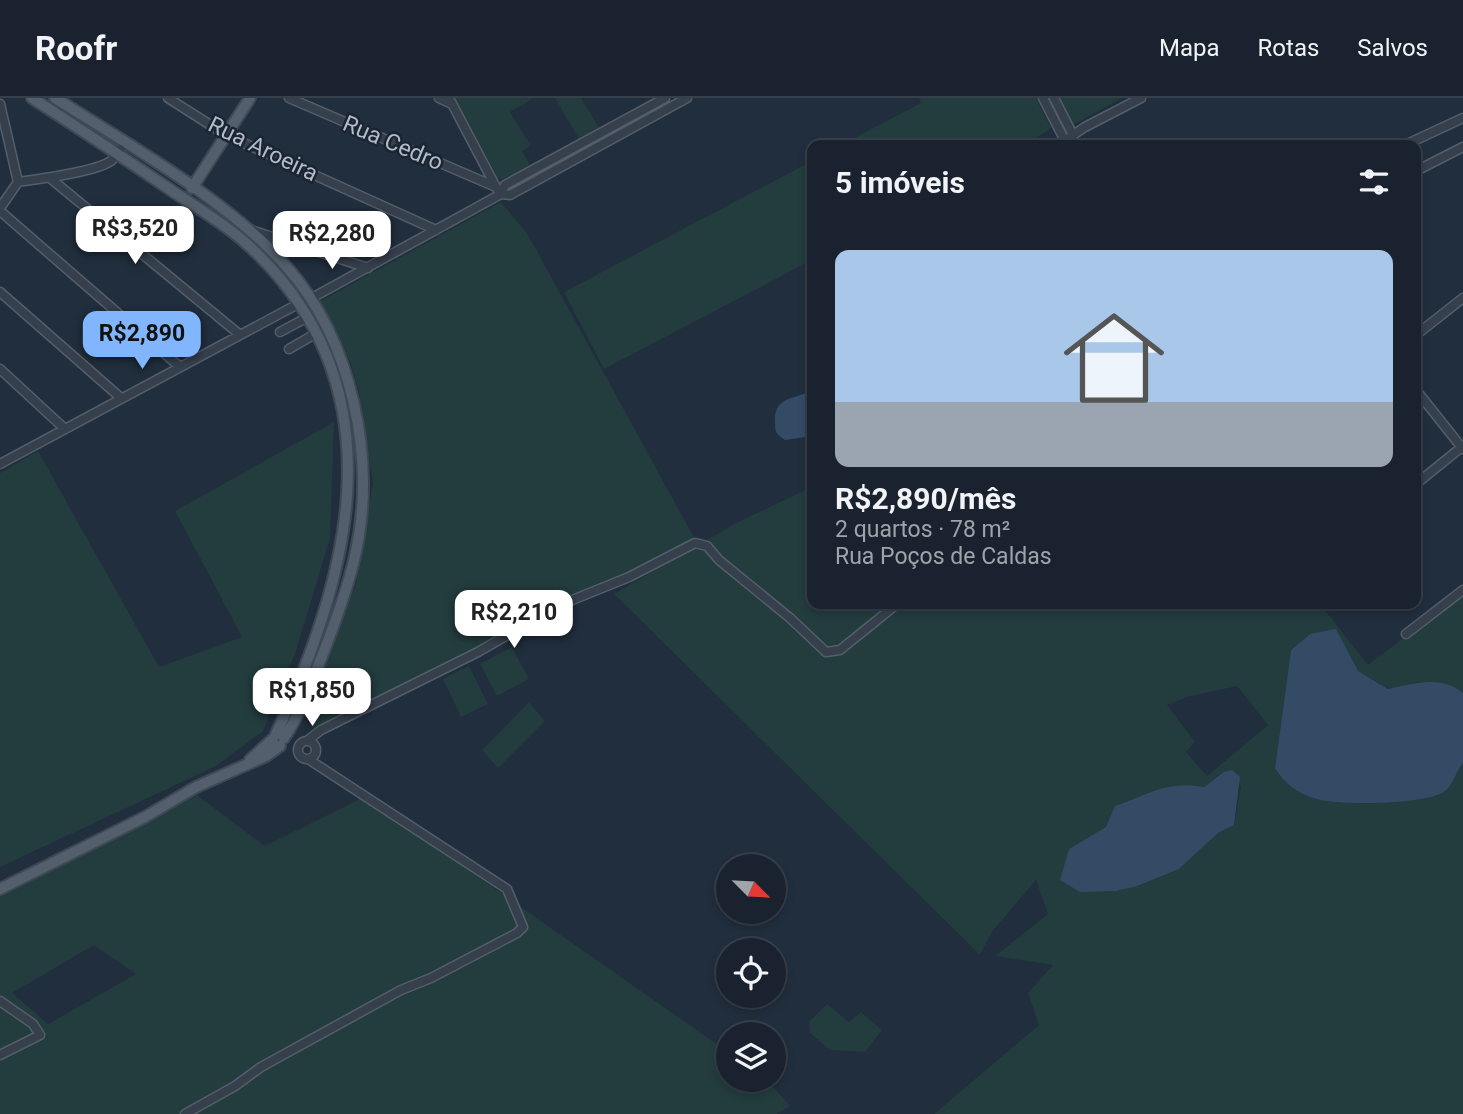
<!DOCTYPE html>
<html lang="pt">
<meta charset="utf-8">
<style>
body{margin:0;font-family:Roboto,sans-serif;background:#222a36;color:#f1f3f6;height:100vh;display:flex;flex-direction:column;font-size:26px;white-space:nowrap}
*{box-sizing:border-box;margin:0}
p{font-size:23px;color:#9fa4aa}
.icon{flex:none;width:38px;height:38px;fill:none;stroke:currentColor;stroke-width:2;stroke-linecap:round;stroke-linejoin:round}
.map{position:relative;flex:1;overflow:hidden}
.sheet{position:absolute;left:807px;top:42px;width:614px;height:469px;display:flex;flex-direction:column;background:#19222e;border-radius:14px;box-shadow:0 4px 10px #0003,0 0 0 2px #373f4a}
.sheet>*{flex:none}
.needle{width:46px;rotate:114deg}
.buttons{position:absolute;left:716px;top:756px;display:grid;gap:14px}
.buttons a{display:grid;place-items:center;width:70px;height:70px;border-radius:50%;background:#19222e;box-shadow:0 4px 10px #0003,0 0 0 2px #373f4a;font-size:35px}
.price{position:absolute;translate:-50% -60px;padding:0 16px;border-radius:14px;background:#fff;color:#222;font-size:23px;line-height:46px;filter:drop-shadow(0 2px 4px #0008)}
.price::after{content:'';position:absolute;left:50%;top:42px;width:21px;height:16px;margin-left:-10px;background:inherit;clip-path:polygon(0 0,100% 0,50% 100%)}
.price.current{background:#81b6fe;color:#111}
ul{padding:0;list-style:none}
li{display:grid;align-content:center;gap:14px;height:371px;padding:0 28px}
li span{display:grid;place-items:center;height:217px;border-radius:14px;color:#555}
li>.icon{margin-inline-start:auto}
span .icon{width:126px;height:126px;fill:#fffc;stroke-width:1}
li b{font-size:30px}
h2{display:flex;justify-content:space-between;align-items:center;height:84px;padding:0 28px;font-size:30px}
header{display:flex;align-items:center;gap:42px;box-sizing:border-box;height:98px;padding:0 35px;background:#19222e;border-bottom:2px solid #373f4a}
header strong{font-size:33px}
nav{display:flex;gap:38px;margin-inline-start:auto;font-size:24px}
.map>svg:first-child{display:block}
</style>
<header>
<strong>Roofr</strong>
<nav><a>Mapa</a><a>Rotas</a><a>Salvos</a></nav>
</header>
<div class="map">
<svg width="1463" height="1016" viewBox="0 0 1463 1016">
<rect width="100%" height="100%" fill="#212e3d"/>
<path fill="#233c3e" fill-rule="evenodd" d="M455,0H534L510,14L531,48L522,53L530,67L502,82L498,80Z
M555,0H581L599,30L579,41Z
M919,0H1036L1051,30L1026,47H841L921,5Z
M1058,0H1122L1073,27Z
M812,63V162L604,271L564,194Z
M501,104L528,137L696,443L315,632L305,616L356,486L373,385L359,294L350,263L319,204Z
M334,324L330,440L296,553L263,633L216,668L0,769V375L38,353L159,569L242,539L175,413Z
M812,389V506H1320L1368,567L1463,494V595L1418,584L1389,591L1358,573L1310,536L1291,552L1275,670L1455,673L1463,665V1016H934L1039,927L1028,895L1053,867L995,858L1048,816L1036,782L991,835L980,857L614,496L738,424ZM1237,588L1268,627L1207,678L1186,654L1195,644L1167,607L1187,599ZM1224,674L1241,688L1234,727L1218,735L1179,771L1069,751L1106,729L1116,708C1148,696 1170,682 1204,689Z
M512,549L529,581L497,598L480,566Z
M469,568L488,606L461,619L443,581Z
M529,604L545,623L498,670L482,652Z
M197,697L265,748L364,699L728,954V982H767L790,1008L776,1016H0V796ZM94,847L136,876L48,926L12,895Z
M827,906L849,924L861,914L882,932L865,954L830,952L810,935L809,924Z"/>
<path fill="#344b66" d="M812,293V338L785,342C776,336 775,334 775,325C773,300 792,301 812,293Z
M1336,531L1358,573L1388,591C1414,585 1441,577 1463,595V665C1455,674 1454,688 1442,695C1421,706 1341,708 1317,701C1298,696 1285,686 1275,670L1291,552L1310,536Z
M1232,672L1240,679L1234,727L1218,735L1179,771L1137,788L1116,793L1080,794L1060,782L1069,751L1106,729L1115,708C1149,696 1168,682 1204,689L1224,674Z"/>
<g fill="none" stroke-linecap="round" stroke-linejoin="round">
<g stroke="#545e6b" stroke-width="11">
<path id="minor" d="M168,0L226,37L436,132
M289,0L496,89
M439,0L452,6
M449,0L497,91
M1043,0L1065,43
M1054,0L1073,37
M0,6L18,84
M1048,47H1051
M1058,47L1085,29L1141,0
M1405,47L1463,20
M1416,73L1463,49
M50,80L239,236
M501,96L505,87L665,0
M0,110L18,84C39,81 95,74 111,63C117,58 121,51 125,45
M0,113L180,269
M251,132L368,170
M0,194L121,300
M310,201L501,96L510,97L687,0
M280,234L306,220
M1416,237L1463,200
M289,251L315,236
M0,271L65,331
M1416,292L1463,351
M0,366L298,206
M1416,386L1463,348
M1406,536L1463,492
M307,643L321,632L478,554L560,507L629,479L695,445L707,448L719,462L790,520L826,554L840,552L897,506
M298 652a9 9 0 1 1 18 0a9 9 0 1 1-18 0Z
M0,903L33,926L40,937L0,957
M185,1016L235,988L261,969L401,892L431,880L517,835L523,829L507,791L308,661"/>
</g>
<g stroke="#3f4956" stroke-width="14">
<path id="major" d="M32,0C77,29 121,58 165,88C192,107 223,124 247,146C400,285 353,472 276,636
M55,0C129,47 229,103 286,168C352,242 377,361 355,458C348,490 336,522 324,553C312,583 302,613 284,640
M192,90L250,0
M250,662L273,641
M0,791L145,719L196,689L266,658L280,648"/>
</g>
<use href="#minor" stroke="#36404d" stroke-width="8"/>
<use href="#major" stroke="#535f6d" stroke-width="10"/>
</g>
<g text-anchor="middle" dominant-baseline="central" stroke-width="5" stroke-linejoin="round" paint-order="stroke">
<g font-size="23" fill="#b1bbc9" stroke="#1b2532">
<text transform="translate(393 45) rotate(23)">Rua Cedro</text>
<text transform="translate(263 51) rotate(26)">Rua Aroeira</text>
</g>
</g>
</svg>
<div class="buttons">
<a><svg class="needle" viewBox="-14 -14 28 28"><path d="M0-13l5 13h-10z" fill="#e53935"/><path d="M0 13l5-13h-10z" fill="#9fa4aa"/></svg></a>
<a><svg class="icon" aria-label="locate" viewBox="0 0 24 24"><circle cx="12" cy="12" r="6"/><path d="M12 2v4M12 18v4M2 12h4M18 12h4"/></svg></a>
<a><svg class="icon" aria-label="layers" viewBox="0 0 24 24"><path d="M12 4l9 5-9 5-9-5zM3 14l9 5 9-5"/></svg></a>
</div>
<b class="price" style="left:135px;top:168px">R$3,520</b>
<b class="price" style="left:332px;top:173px">R$2,280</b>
<b class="price current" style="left:142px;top:273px">R$2,890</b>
<b class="price" style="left:514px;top:552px">R$2,210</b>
<b class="price" style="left:312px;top:630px">R$1,850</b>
<section class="sheet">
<h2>5 imóveis<svg class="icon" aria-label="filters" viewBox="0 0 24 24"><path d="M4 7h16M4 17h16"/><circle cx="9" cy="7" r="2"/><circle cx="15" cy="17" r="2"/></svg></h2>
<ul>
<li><span style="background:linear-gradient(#a9c7e8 70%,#9aa5b1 0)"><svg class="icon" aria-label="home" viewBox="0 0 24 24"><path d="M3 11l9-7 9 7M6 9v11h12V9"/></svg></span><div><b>R$2,890/mês</b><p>2 quartos · 78 m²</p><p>Rua Poços de Caldas</p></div></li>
</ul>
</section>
</div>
